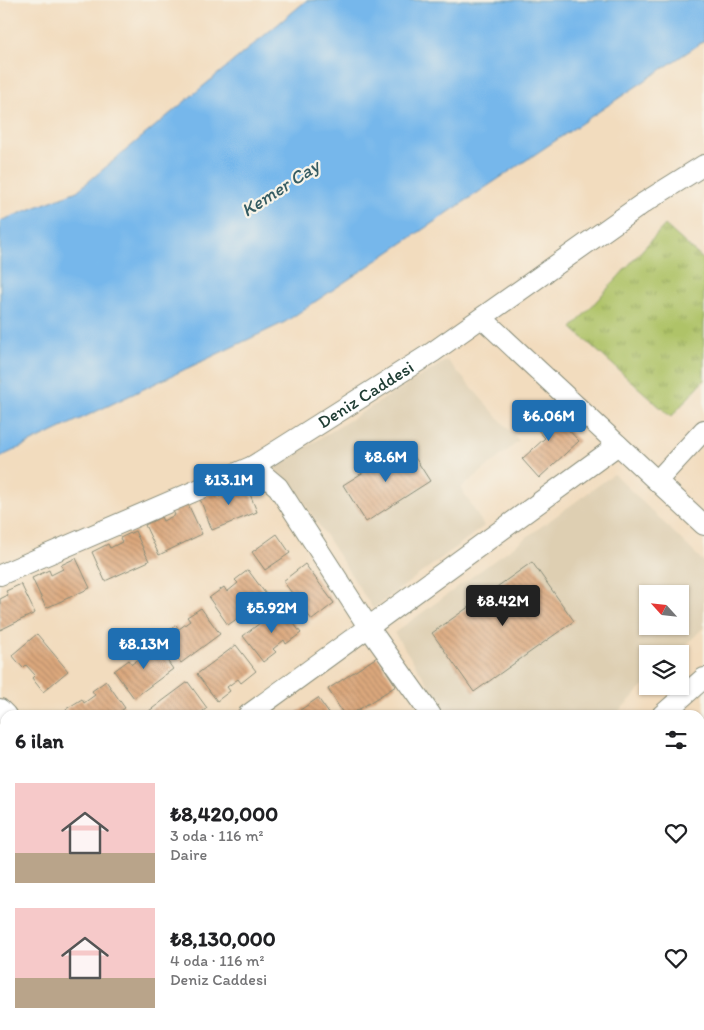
<!DOCTYPE html>
<html lang="tr">
<meta charset="utf-8">
<style>
body{margin:0;font-family:Itim,sans-serif;background:#f2f2f2;color:#202124;height:100vh;display:flex;flex-direction:column;font-size:19px;white-space:nowrap}
*{box-sizing:border-box;margin:0}
p{font-size:16px;color:#757577}
.icon{flex:none;width:28px;height:28px;fill:none;stroke:currentColor;stroke-width:2;stroke-linecap:round;stroke-linejoin:round}
.map{position:relative;flex:1;overflow:hidden}
.panel{position:absolute;left:0px;top:710px;width:705px;height:320px;display:flex;flex-direction:column;background:#fff;border-radius:15px 15px 0 0;box-shadow:0 1px 4px #0004}
.panel>*{flex:none}
.needle{width:32px;rotate:297deg}
.buttons{position:absolute;left:639px;top:585px;display:grid;gap:10px}
.buttons a{display:grid;place-items:center;width:50px;height:50px;border-radius:0px;background:#fff;box-shadow:0 1px 4px #0004;font-size:25px}
.price{position:absolute;translate:-50% -42px;padding:0 11px;border-radius:5px;background:#1f6fb2;color:#fff;font-size:16px;line-height:32px;filter:drop-shadow(0 1px 2px #0008)}
.price::after{content:'';position:absolute;left:50%;top:30px;width:15px;height:11px;margin-left:-8px;background:inherit;clip-path:polygon(0 0,100% 0,50% 100%)}
.price.current{background:#222;color:#fff}
ul{padding:0;list-style:none}
li{display:flex;align-items:center;gap:15px;height:125px;padding:0 15px}
li span{display:grid;place-items:center;flex:none;width:140px;height:100px;border-radius:0px;color:#555}
li>.icon{margin-inline-start:auto}
span .icon{width:60px;height:60px;fill:#fffc;stroke-width:1}
li b{font-size:21px}
h2{display:flex;justify-content:space-between;align-items:center;height:60px;padding:0 15px;font-size:21px}
.map>svg:first-child{display:block}
</style>
<div class="map">
<svg width="704" height="1030" viewBox="0 0 704 1030">
<defs>
<pattern id="grass-tufts" width="24" height="20" patternUnits="userSpaceOnUse" patternTransform="scale(1.25)"><rect width="24" height="20" fill="#afc367"/><path d="M3 7l-1-3M5 7V3M7 7l1-3M15 17l-1-3M17 17v-4M19 17l1-3" fill="none" stroke="#8ea056"/></pattern>
<pattern id="building-back-hatch" width="6" height="6" patternUnits="userSpaceOnUse" patternTransform="scale(1.25)"><rect width="6" height="6" fill="#dca87d"/><path d="M-1 5l2 2M0 0l6 6M5-1l2 2" fill="none" stroke="#b28a67"/></pattern>
</defs>
<rect width="100%" height="100%" fill="#f7f3e8"/>
<filter id="ink" filterUnits="userSpaceOnUse"><feTurbulence type="fractalNoise" baseFrequency=".02" numOctaves="2"/><feDisplacementMap in="SourceGraphic" scale="10" xChannelSelector="R" yChannelSelector="G"/><feConvolveMatrix kernelMatrix="1 2 1 2 8 2 1 2 1" color-interpolation-filters="sRGB"/></filter>
<filter id="wash" filterUnits="userSpaceOnUse"><feTurbulence type="fractalNoise" baseFrequency=".0096" numOctaves="4" result="noise"/><feDisplacementMap in="SourceGraphic" scale="20" xChannelSelector="R" yChannelSelector="G"/><feGaussianBlur stdDeviation="1.12" result="paint"/><feColorMatrix in="noise" values="0 0 0 0 0 0 0 0 0 0 0 0 0 0 0 0 0 1.4 0 .05"/><feComposite in="paint" operator="in"/></filter>
<g filter="url(#wash)">
<rect width="100%" height="100%" fill="#f2dcbe"/>
<path fill="#decfb2" fill-rule="evenodd" d="M447,360L519,441L461,488L484,526L373,609L293,485L272,468Z
M614,474L704,562V627L677,654H648L647,683L615,715H449L394,633ZM648,594H680V626H648Z"/>
<path fill="url(#grass-tufts)" stroke="#67804e" d="M665,225L704,260V380L671,417L572,328Z"/>
<path fill="#afc367" stroke="#67804e" d="M0,724L5,729V852L0,854Z"/>
<path fill="#76b7eb" stroke="#4a7a90" d="M307,0H704V41L285,322L0,457V221L77,191Z"/>
<g id="blocks">
<path fill="url(#building-back-hatch)" d="M544,404L579,441L539,478L522,459L545,438L528,419Z
M407,445L430,481L366,522L343,485Z
M245,481L257,512L212,530L200,499L217,492L219,497L231,492L230,487Z
M188,504L202,534L159,555L145,525L161,517L163,521L175,515L173,511Z
M135,531L149,561L105,581L92,552L108,544L110,548L122,542L120,538Z
M277,534L290,553L265,570L252,552Z
M76,558L90,588L46,608L32,578L49,570L51,575L63,569L61,565Z
M532,562L574,621L474,692L432,633Z
M305,564L334,603L312,620L283,581Z
M248,570L268,597L228,625L209,598L224,587L227,592L238,583L235,580Z
M21,584L35,613L0,630V599L8,595L6,591Z
M281,607L301,633L286,644L284,640L273,649L276,652L263,662L243,636Z
M201,608L220,634L181,663L162,636L176,625L179,629L190,621L187,617Z
M37,634L68,671L43,692L32,678L35,675L26,665L23,668L12,655Z
M154,642L173,669L134,698L114,671L129,660L132,664L143,656L140,652Z
M236,645L256,671L241,683L238,679L227,687L230,691L217,701L197,674Z
M377,657L396,686L350,715H344L328,689Z
M106,681L125,708L115,715H70L66,709L82,699L84,703L95,695L92,691Z
M188,682L207,708L198,715H152L149,711Z
M318,698L330,715H293Z
M459,1025H505L500,1030H464Z"/>
</g>
</g>
<g filter="url(#ink)">
<use href="#blocks" fill-opacity="0" stroke="#888c79" stroke-width="1"/>
<g fill="none" stroke-linecap="round" stroke-linejoin="round">
<g stroke="#888c79" stroke-width="22">
<g id="minor">
<path d="M482,318L704,525"/>
<path d="M253,466L278,487L369,628L431,715"/>
<path d="M657,481L704,430"/>
<path id="s1" d="M0,575L253,466L433,352L645,202L704,165"/>
<path d="M0,709L6,715"/>
<path d="M248,715L618,445"/>
<path d="M662,715L704,678"/>
<path d="M0,867L5,864"/>
<path d="M0,946L5,944"/>
<path d="M689,1025L694,1030"/>
<path d="M181,1030L187,1025"/>
<path d="M310,1030L316,1025"/>
</g>
</g>
<use href="#minor" stroke="#fff" stroke-width="20"/>
</g>
</g>
<g text-anchor="middle" dominant-baseline="central" stroke-width="4.5" stroke-linejoin="round" paint-order="stroke">
<g font-size="18" fill="#1f3d34" stroke="#f7f3e8">
<text stroke="none"><textPath href="#s1" startOffset="409">Deniz Caddesi</textPath></text>
</g>
<g font-size="19" font-style="italic" fill="#355c62" stroke="#f7f3e8">
<text transform="translate(280 188) rotate(-33)">Kemer Cay</text>
</g>
</g>
</svg>
<div class="buttons">
<a><svg class="needle" viewBox="-14 -14 28 28"><path d="M0-13l5 13h-10z" fill="#e53935"/><path d="M0 13l5-13h-10z" fill="#757577"/></svg></a>
<a><svg class="icon" aria-label="layers" viewBox="0 0 24 24"><path d="M12 4l9 5-9 5-9-5zM3 14l9 5 9-5"/></svg></a>
</div>
<b class="price" style="left:549px;top:442px">₺6.06M</b>
<b class="price" style="left:386px;top:483px">₺8.6M</b>
<b class="price" style="left:229px;top:506px">₺13.1M</b>
<b class="price current" style="left:503px;top:627px">₺8.42M</b>
<b class="price" style="left:272px;top:634px">₺5.92M</b>
<b class="price" style="left:144px;top:670px">₺8.13M</b>
<section class="panel">
<h2>6 ilan<svg class="icon" aria-label="filters" viewBox="0 0 24 24"><path d="M4 7h16M4 17h16"/><circle cx="9" cy="7" r="2"/><circle cx="15" cy="17" r="2"/></svg></h2>
<ul>
<li><span style="background:linear-gradient(#f6c9c9 70%,#b9a48a 0)"><svg class="icon" aria-label="home" viewBox="0 0 24 24"><path d="M3 11l9-7 9 7M6 9v11h12V9"/></svg></span><div><b>₺8,420,000</b><p>3 oda · 116 m²</p><p>Daire</p></div><svg class="icon" aria-label="heart" viewBox="0 0 24 24"><path d="M12 20l-8-8c-3-5 5-10 8-4 3-6 11-1 8 4z"/></svg></li>
<li><span style="background:linear-gradient(#f6c9c9 70%,#b9a48a 0)"><svg class="icon" aria-label="home" viewBox="0 0 24 24"><path d="M3 11l9-7 9 7M6 9v11h12V9"/></svg></span><div><b>₺8,130,000</b><p>4 oda · 116 m²</p><p>Deniz Caddesi</p></div><svg class="icon" aria-label="heart" viewBox="0 0 24 24"><path d="M12 20l-8-8c-3-5 5-10 8-4 3-6 11-1 8 4z"/></svg></li>
</ul>
</section>
</div>
